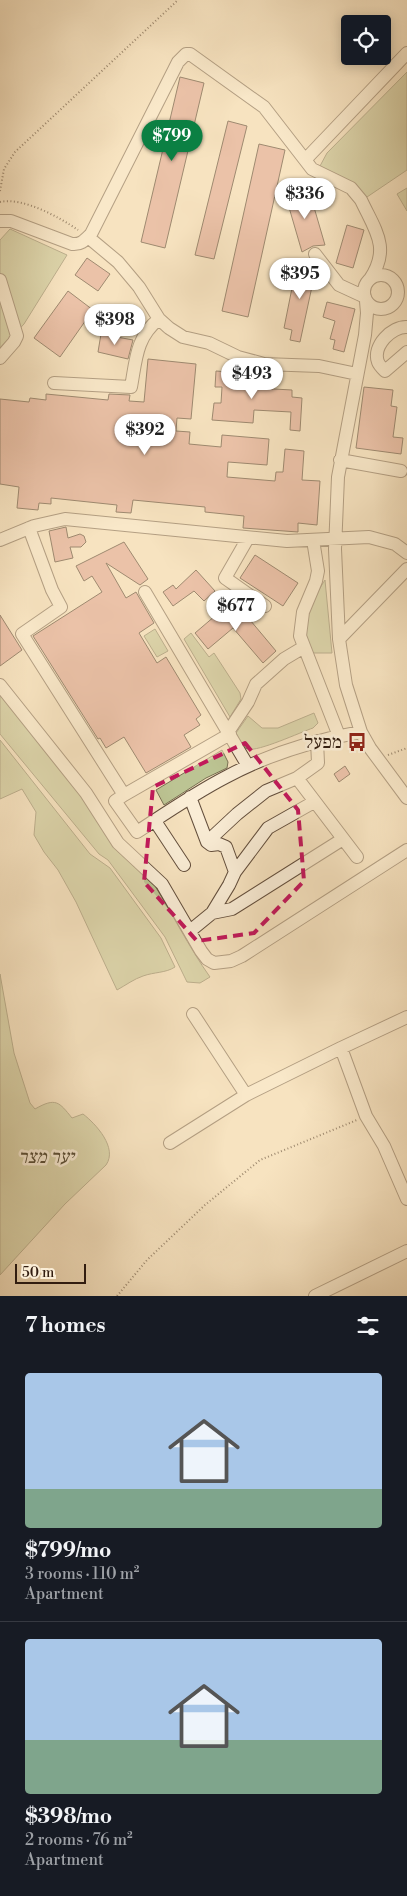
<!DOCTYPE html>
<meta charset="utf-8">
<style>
body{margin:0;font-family:"Libre Bodoni","Frank Ruhl Libre",serif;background:#20242c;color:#f1f3f6;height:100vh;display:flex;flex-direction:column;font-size:19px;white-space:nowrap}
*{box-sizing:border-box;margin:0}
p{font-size:16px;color:#9ea1a6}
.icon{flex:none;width:28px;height:28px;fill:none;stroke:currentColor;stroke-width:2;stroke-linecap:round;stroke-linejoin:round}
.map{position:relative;height:1296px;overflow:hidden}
.panel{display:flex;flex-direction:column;background:#171b24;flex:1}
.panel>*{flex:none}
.tools{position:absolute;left:341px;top:15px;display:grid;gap:10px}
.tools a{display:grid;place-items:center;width:50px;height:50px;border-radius:5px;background:#171b24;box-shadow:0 2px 12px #0003;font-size:25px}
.scale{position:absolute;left:15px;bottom:12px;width:71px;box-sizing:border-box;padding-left:5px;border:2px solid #321d10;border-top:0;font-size:14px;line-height:18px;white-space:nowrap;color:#321d10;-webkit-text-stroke:4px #faedd6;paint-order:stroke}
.price{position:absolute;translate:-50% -42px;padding:0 11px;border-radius:18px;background:#fff;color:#222;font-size:16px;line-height:32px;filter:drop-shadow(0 1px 2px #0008)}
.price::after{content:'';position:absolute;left:50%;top:30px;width:15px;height:11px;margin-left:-8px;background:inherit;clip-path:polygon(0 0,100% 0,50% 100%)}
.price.active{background:#0b8043;color:#fff}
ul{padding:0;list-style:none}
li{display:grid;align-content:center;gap:10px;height:265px;padding:0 25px}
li+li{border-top:1px solid #363941}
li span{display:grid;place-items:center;height:155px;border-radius:5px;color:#555}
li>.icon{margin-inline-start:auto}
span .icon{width:90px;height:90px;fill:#fffc;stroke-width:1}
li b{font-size:21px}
h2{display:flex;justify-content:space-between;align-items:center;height:60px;padding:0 25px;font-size:21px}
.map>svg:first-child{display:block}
</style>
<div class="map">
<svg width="407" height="1296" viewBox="0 0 407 1296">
<rect width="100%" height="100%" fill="#f7e3c0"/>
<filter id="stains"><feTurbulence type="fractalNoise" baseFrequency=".004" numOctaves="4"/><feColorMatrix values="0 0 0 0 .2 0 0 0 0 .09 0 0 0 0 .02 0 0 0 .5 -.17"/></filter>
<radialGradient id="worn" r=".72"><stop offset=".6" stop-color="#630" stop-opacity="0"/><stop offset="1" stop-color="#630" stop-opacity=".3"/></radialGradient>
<path fill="#bcc493" stroke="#777052" d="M407,72V170L367,197L320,166L327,153Z
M407,188V211L397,194Z
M10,229L67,255L24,324L0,350V240Z
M325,580L332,653H313C311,648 308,643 307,638C302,619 315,595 325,580Z
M155,629L168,651L157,657L144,636Z
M191,633L209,657L214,653L240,693L241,699L230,717L184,639Z
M0,693L152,881C172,913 188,946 210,977L200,983L187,982L165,937L108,860L99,854L0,734Z
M314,713L318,723L313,728C301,732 258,752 248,749C241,747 239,739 236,733L248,716L262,728H278Z
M0,740L90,854L110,868L161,938L175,967C166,973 154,972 143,976C134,979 126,985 117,990L76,902L58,870L44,852L34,835L36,812L22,789L0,799Z
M222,750L228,762L227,768L206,778L164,805L156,790Z
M0,974L14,1053L30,1103L35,1109C56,1097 59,1102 72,1118L83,1114C96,1124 118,1148 106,1165L65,1204L0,1275Z"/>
<path fill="#db998d" stroke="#321d10" d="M180,77L204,83L165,248L141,242Z
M228,121L247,126L214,259L195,255Z
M259,144L285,150L248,317L222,311Z
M309,190L325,245L313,246L302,252L286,197Z
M347,225L364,230L353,268L336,263Z
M87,258L110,274L98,291L75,275Z
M297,263L316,268L300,342L290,340L292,330L284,328Z
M68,291L93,310L60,357L34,338Z
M327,302L355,309L344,352L333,349L335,340L330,339L335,321L323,317Z
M101,334L133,340L128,359L98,352Z
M148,359L196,364L191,419L177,418L176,431L190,432L189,444L221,447L222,435L269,439L267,465L228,462L227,477L275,481L276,472H283L285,449L304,451L302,480L320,481L317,525L298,523V532L243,528L244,516L205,512V507L133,500L131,513L116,512L117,505L51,498V504L39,503L38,510L17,508L19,487L0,484V399L29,402L30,398L46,400V394L108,400L109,394L130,395L129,401L144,402Z
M216,371L257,374L256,388L292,390V397L302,398L300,431L290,430L291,412L254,410L253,423L212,420L214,403H221L222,387H215Z
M364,387L393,390L391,406L397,407L393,437L403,438L401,454L356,448Z
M66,527L68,538L80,534L84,536L86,542L81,547H70L73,558L55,562L49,531Z
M124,542L148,579L140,585L106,563L126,598L136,592L154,623L139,633L157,663L166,657L201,715L196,719L200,725L184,735L191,747L146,773L124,737L106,748L100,738L98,739L33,636L102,592L92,576L84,581L76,566Z
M255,555L298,583L283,606L240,578Z
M196,570L215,591L204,601L194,591L173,606L163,592L173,585L176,589Z
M229,604L241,618L245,614L276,651L263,663L233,628L208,649L195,633Z
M0,615L22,650L0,666Z
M345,766L350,774L339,782L334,774Z"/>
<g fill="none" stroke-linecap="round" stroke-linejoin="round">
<g stroke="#634e3c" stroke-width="14">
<path id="minor" d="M305,160L407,53
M0,221H11L72,244C81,245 85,240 91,234L178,62L186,54H190L264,107L312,169L351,188L361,200C375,230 391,248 370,279
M88,237L118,262L139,287L159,319L169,328L183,337L209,343L238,357L264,364L319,366L357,374
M315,254L339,285L365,297
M364 292a17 17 0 1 1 34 0a17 17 0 1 1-34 0Z
M0,280L17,336L14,342L0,358
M366,301L367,313L365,335L338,477L335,549L339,639L346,685L361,732L370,748L407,798
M407,327C392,326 372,346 378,362C379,365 383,369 385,371L407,352
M54,383L131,387C136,360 136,337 159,319
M340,460L401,471
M29,528L52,590L61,607L22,634L124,795L115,801L137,832C166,813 195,793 226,777C267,755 315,740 361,732
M248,538L225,578L265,606
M0,540L34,526L65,519L287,541L369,537L395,544L407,553
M313,540L318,571L316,581L303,612L300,636L339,736
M145,592L248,766
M339,639L407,569
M0,685L86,793L118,843L162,884L201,951L207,959L214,963L231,961L242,956L407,850
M228,732L248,702L256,684L284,659L304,647
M297,778L357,857
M124,795L230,734
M190,797L207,842L211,845L219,844L226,847L235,872
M155,821L184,865
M207,842L237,814L266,791L297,778L318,763L317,741
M212,913L229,885L235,872L268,828L314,802
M190,931L212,913L232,909L343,839
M193,1014L246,1095
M341,1048L407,1017
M170,1143L246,1095L341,1048L366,1116L384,1146L407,1199
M315,1296L407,1251"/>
</g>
<path stroke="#321d10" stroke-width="2" stroke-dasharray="1 2.5" stroke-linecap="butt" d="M0,191L4,169L15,152L178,0
M0,202C23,197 59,217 78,230
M388,755L407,748
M117,1296L147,1260L205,1205L260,1160L357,1120"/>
<use href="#minor" stroke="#faedd6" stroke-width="12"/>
</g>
<path d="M0 0H407V1296H0ZM245,743L298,810L304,881L254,933L197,941L144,882L153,787Z" fill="#f7e3c0" fill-opacity=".55" fill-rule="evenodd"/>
<path fill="none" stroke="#c2185b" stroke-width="4" stroke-dasharray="10 6" stroke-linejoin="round" d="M245,743L298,810L304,881L254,933L197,941L144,882L153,787Z"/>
<defs>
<g id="bus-bare" transform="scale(1.5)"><path d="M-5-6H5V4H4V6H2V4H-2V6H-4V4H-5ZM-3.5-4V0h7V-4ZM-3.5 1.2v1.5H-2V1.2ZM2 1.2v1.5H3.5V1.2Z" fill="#8f2418" stroke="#faedd6" stroke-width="2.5" paint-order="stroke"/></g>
</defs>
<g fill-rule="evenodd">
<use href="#bus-bare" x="357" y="742"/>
</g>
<g text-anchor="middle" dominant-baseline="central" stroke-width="5" stroke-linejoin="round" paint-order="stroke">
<g font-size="19" fill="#321d10" stroke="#faedd6" text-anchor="end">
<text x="342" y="742">מפעל</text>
</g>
<g font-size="19" font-style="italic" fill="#5b4f37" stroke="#faedd6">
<text x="46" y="1157">יער מצר</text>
</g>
</g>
<rect width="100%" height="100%" filter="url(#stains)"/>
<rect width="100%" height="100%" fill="url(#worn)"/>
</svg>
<div class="tools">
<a><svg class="icon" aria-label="locate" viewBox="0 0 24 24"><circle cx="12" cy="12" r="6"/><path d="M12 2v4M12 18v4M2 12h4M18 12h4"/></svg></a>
</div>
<div class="scale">50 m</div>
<b class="price active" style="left:172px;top:162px">$799</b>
<b class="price" style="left:305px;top:220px">$336</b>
<b class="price" style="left:300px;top:300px">$395</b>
<b class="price" style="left:115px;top:346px">$398</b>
<b class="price" style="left:252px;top:400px">$493</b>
<b class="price" style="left:145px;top:456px">$392</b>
<b class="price" style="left:236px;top:632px">$677</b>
</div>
<section class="panel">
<h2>7 homes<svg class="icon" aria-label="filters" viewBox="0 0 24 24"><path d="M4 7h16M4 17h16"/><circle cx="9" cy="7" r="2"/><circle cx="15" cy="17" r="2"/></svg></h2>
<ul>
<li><span style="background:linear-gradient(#a9c7e8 75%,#7fa58c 0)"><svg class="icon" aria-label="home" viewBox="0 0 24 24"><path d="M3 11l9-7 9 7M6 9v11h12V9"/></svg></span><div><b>$799/mo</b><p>3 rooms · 110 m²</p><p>Apartment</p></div></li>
<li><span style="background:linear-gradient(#a9c7e8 65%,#7fa58c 0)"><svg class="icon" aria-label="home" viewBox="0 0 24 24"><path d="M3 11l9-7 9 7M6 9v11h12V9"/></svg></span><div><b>$398/mo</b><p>2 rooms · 76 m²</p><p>Apartment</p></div></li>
</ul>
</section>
